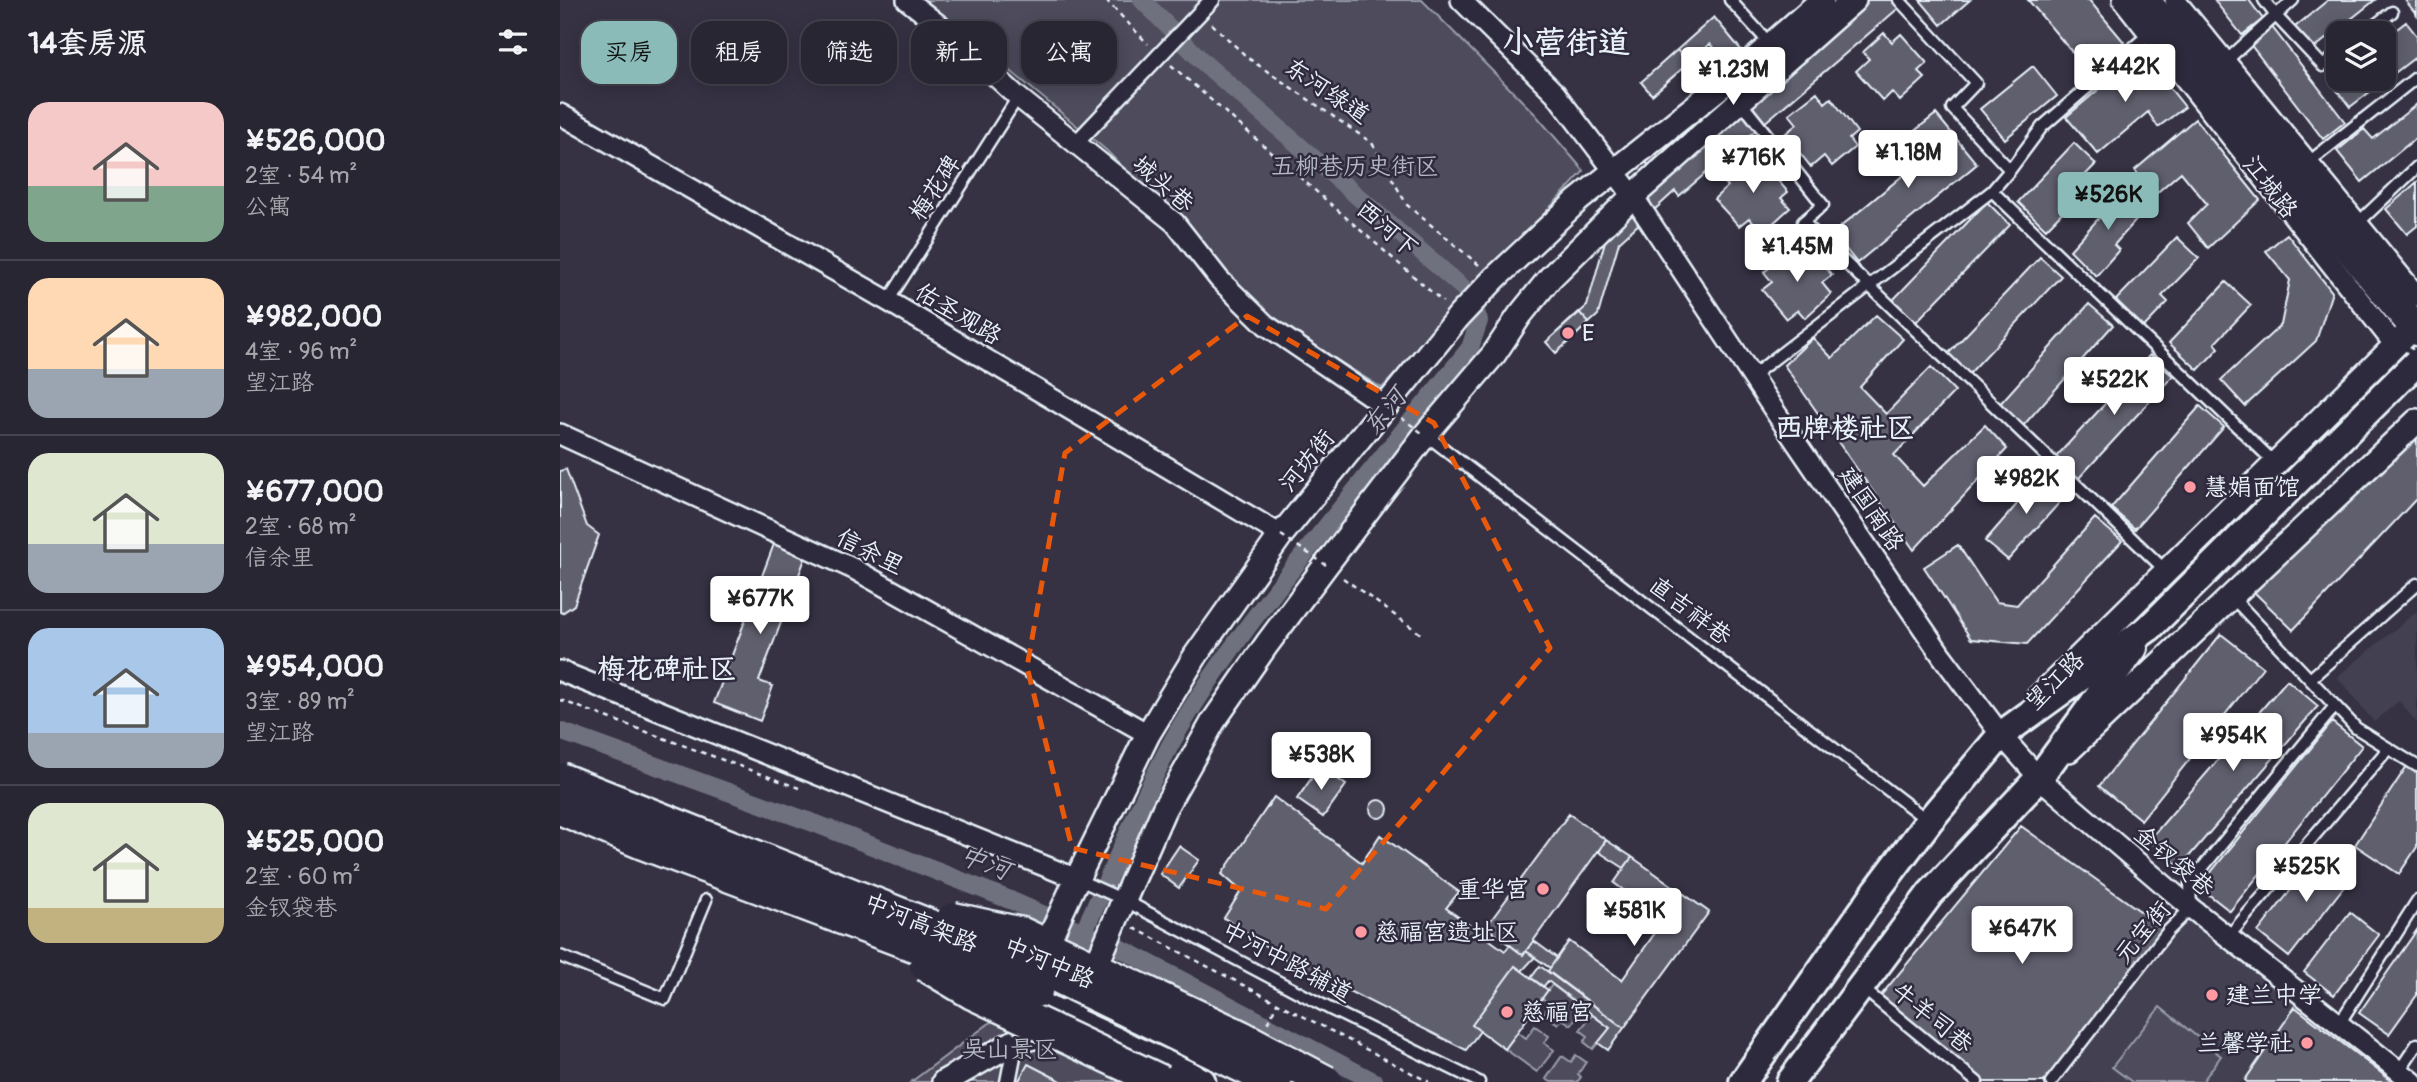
<!DOCTYPE html>
<html lang="zh">
<meta charset="utf-8">
<style>
body{margin:0;font-family:Pangolin,"LXGW WenKai TC",sans-serif;background:#302e3b;color:#f1f3f6;height:100vh;display:flex;flex-direction:column;font-size:26px;white-space:nowrap}
*{box-sizing:border-box;margin:0}
p{font-size:23px;color:#a5a5ac}
.icon{flex:none;width:38px;height:38px;fill:none;stroke:currentColor;stroke-width:2;stroke-linecap:round;stroke-linejoin:round}
.map{position:relative;flex:1;overflow:hidden}
.side{display:flex;flex-direction:column;background:#282633;width:560px}
.side>*{flex:none}
.top-card{position:absolute;left:21px;top:21px;width:665px;height:63px;display:flex;gap:14px}
.tools{position:absolute;left:1766px;top:21px;display:grid;gap:14px}
.tools a{display:grid;place-items:center;width:70px;height:70px;border-radius:14px;background:#282633;box-shadow:0 4px 18px #0003,0 0 0 2px #44434e;font-size:35px}
.price{position:absolute;translate:-50% -60px;padding:0 16px;border-radius:7px;background:#fff;color:#222;font-size:23px;line-height:46px;filter:drop-shadow(0 2px 4px #0008)}
.price::after{content:'';position:absolute;left:50%;top:42px;width:21px;height:16px;margin-left:-10px;background:inherit;clip-path:polygon(0 0,100% 0,50% 100%)}
.price.current{background:#8bbbb9;color:#111}
ul{padding:0;list-style:none}
li{display:flex;align-items:center;gap:21px;height:175px;padding:0 28px}
li+li{border-top:2px solid #44434e}
li span{display:grid;place-items:center;flex:none;width:196px;height:140px;border-radius:21px;color:#555}
li>.icon{margin-inline-start:auto}
span .icon{width:84px;height:84px;fill:#fffc;stroke-width:1}
li b{font-size:30px}
h2{display:flex;justify-content:space-between;align-items:center;height:84px;padding:0 28px;font-size:30px}
.chip{padding:0 24px;border-radius:21px;background:#282633;box-shadow:0 4px 18px #0003,0 0 0 2px #44434e;font-size:24px;line-height:63px}
.chip.current{background:#8bbbb9;color:#111}
main{display:flex;flex:1;min-height:0}
.map>svg:first-child{display:block}
</style>
<main>
<section class="side">
<h2>14套房源<svg class="icon" aria-label="filters" viewBox="0 0 24 24"><path d="M4 7h16M4 17h16"/><circle cx="9" cy="7" r="2"/><circle cx="15" cy="17" r="2"/></svg></h2>
<ul>
<li><span style="background:linear-gradient(#f6c9c9 60%,#7fa58c 0)"><svg class="icon" aria-label="home" viewBox="0 0 24 24"><path d="M3 11l9-7 9 7M6 9v11h12V9"/></svg></span><div><b>¥526,000</b><p>2室 · 54 m²</p><p>公寓</p></div></li>
<li><span style="background:linear-gradient(#ffd9b3 65%,#9aa5b1 0)"><svg class="icon" aria-label="home" viewBox="0 0 24 24"><path d="M3 11l9-7 9 7M6 9v11h12V9"/></svg></span><div><b>¥982,000</b><p>4室 · 96 m²</p><p>望江路</p></div></li>
<li><span style="background:linear-gradient(#dfe7d0 65%,#9aa5b1 0)"><svg class="icon" aria-label="home" viewBox="0 0 24 24"><path d="M3 11l9-7 9 7M6 9v11h12V9"/></svg></span><div><b>¥677,000</b><p>2室 · 68 m²</p><p>信余里</p></div></li>
<li><span style="background:linear-gradient(#a9c7e8 75%,#9aa5b1 0)"><svg class="icon" aria-label="home" viewBox="0 0 24 24"><path d="M3 11l9-7 9 7M6 9v11h12V9"/></svg></span><div><b>¥954,000</b><p>3室 · 89 m²</p><p>望江路</p></div></li>
<li><span style="background:linear-gradient(#dfe7d0 75%,#c2b280 0)"><svg class="icon" aria-label="home" viewBox="0 0 24 24"><path d="M3 11l9-7 9 7M6 9v11h12V9"/></svg></span><div><b>¥525,000</b><p>2室 · 60 m²</p><p>金钗袋巷</p></div></li>
</ul>
</section>
<div class="map">
<svg width="1857" height="1082" viewBox="0 0 1857 1082">
<rect width="100%" height="100%" fill="#363244"/>
<filter id="ink" filterUnits="userSpaceOnUse"><feTurbulence type="fractalNoise" baseFrequency=".0143" numOctaves="2"/><feDisplacementMap in="SourceGraphic" scale="14" xChannelSelector="R" yChannelSelector="G"/><feConvolveMatrix kernelMatrix="1 2 1 2 8 2 1 2 1" color-interpolation-filters="sRGB"/></filter>
<g filter="url(#ink)">
<path fill="#433f51" d="M1857,611V723L1839,701L1814,722L1777,677Z
M1631,908L1853,1082H1494Z"/>
<path fill="#4d4b5c" stroke="#9a9eaa" stroke-width="2" d="M365,0H862L975,114L1024,171L822,388L713,320L546,150Z
M992,985L1023,1008L1011,1025L1002,1019L998,1024L983,1014L990,1004L982,998Z
M1600,1007L1661,1056L1642,1082H1572L1552,1067Z
M447,1010L570,1082H351Z
M1032,1015L1050,1028L1033,1049L1024,1042L1028,1036L1020,1030Z
M975,1026L989,1036L984,1043L994,1050L977,1072L945,1049L958,1032L966,1038Z
M1016,1055L1026,1062L1018,1074L1021,1077L1017,1082H991L986,1079L1002,1056L1011,1062Z"/>
<g fill="none" stroke-linecap="round" stroke-linejoin="round">
<path stroke="#70717f" stroke-width="18" d="M0,731L259,825L450,900L566,951L815,1082
M523,932C554,869 579,802 613,740C654,667 708,599 761,533C810,472 860,410 910,348L919,321L910,294L644,63L582,0"/>
</g>
<path fill="#605e6e" stroke="#e8f1f8" stroke-width="2" d="M1251,0H1348L1119,196L1115,191L1059,242L1038,315L996,353L986,342L1027,306L1047,234L1103,183L1075,149L1171,68L1150,44L1092,95L1081,82L1154,17L1186,56Z
M1360,0H1410L1381,25Z
M1468,0H1529L1564,42L1529,72Z
M1654,0H1689L1703,19L1682,35Z
M1768,0H1815L1753,49L1735,27Z
M1845,0H1857V15Z
M1846,22L1857,36V56L1790,107L1769,80L1778,73V79H1824V39Z
M1712,27L1785,122L1763,139L1690,44Z
M1324,33L1332,42L1341,34L1367,63L1358,71L1365,78L1340,101L1332,92L1323,101L1296,71L1309,59L1303,52Z
M1117,50L1129,63L1092,95L1081,82Z
M1582,53L1625,107L1598,127L1588,112L1538,154L1506,117Z
M1473,66L1497,96L1445,139L1420,109Z
M1257,92L1265,103L1271,98L1297,132L1289,139L1295,147L1272,166L1264,156L1251,167L1225,134L1237,124L1229,114Z
M1857,104V137L1802,182L1777,151L1804,129L1813,139Z
M1376,114L1417,164L1297,263L1273,233L1364,158L1347,137Z
M1635,119L1700,200L1648,248L1628,223L1647,204L1621,172L1593,196L1575,170Z
M1514,143L1536,164L1504,197L1509,205L1486,229L1458,202Z
M1197,157L1228,192L1221,198L1230,208L1202,233L1189,218L1179,226L1154,199L1168,186L1161,178L1183,158L1189,164Z
M1857,182V226L1847,234L1826,209Z
M1566,188L1587,208L1554,245L1559,250L1536,276L1510,250Z
M1427,202L1450,225L1355,323L1332,301Z
M1727,234L1772,292L1756,341L1685,406L1661,380L1721,325L1730,280L1706,251Z
M1617,237L1639,258L1602,296L1608,302L1584,327L1556,300Z
M1249,249L1272,275L1262,283L1271,294L1245,318L1238,310L1226,319L1202,290L1212,282L1204,272L1232,250L1238,256Z
M1480,257L1501,276L1407,376L1386,356Z
M1666,282L1691,305L1655,343L1659,348L1638,370L1609,343Z
M1529,304L1553,325L1462,427L1438,406Z
M1019,312L1029,323L996,353L986,342Z
M1316,315L1343,339L1300,387L1326,414L1371,367L1395,391L1334,455L1363,486L1425,425L1447,449L1354,550L1224,365L1253,338L1272,358Z
M1590,355L1613,376L1518,479L1495,458Z
M1640,406L1664,427L1575,529L1551,508Z
M1854,423L1857,426V498L1733,630L1694,592Z
M6,469L27,526L39,535L14,605L2,613L0,612V471Z
M1484,473L1508,493L1448,560L1425,541Z
M1535,518L1562,541L1467,644L1411,639L1364,567L1398,545L1436,602L1457,605Z
M214,544L246,556L199,681L213,686L200,721L154,703Z
M1661,634L1703,667L1581,820L1539,786Z
M1727,680L1758,706L1620,867L1589,840Z
M1772,722L1802,746L1670,911L1639,887Z
M1849,763L1857,769V847L1839,874L1795,845Z
M760,766L786,785L763,817L737,799Z
M714,797L802,863L820,835L899,892L886,908L945,951L950,945L963,955L966,951L975,957L962,971L955,966L912,1025L920,1031L906,1050L725,959L664,918L681,891L662,874Z
M810 809a9 9 0 1 1 18 0a9 9 0 1 1-18 0Z
M1009,814L1046,840L963,955L926,927Z
M1461,826L1608,931L1491,1082H1417L1317,1000Z
M1046,840L1072,857L1064,868L1039,852Z
M619,846L639,860L619,888L600,874Z
M1762,850L1793,875L1729,957L1698,932Z
M1072,857L1149,912L1064,1028L988,971L1009,941L1062,980L1104,920L1054,883Z
M1790,912L1819,935L1774,995L1744,972Z
M1857,930V995L1829,1034L1799,1013Z
M974,941L997,958L990,968L966,951Z
M955,966L988,990L945,1049L912,1025Z
M980,966L1064,1028L1048,1050L1038,1043L1050,1028L988,981L983,987L971,978Z
M1735,1007L1833,1082H1687L1685,1080Z
M468,1064L503,1082H458Z"/>
<g fill="none" stroke-linecap="round" stroke-linejoin="round">
<g stroke="#e8f1f8" stroke-width="15">
<path id="service" d="M1170,0L1211,45
M1339,0L1416,83L1392,108L1450,170
M1704,0L1716,16L1763,66L1778,54
M1805,33L1832,12
M1666,61L1733,0
M1180,101L1263,205L1243,222L1606,571
M1749,162L1857,77
M1432,191L1715,463
M1799,222L1857,167
M328,301L458,97
M1192,376L1432,191L1450,170L1482,127L1590,33
M866,435L1367,820
M1671,596L1796,728L1857,766
M1750,679L1857,584
M517,879L564,900L772,1010L919,1082
M1668,937L1828,749
M0,956L105,999L146,900
M1301,987L1417,1082
M1779,1024L1857,901
M1839,1071L1857,1044
M1491,1082L1608,931L1631,908L1630,883L1775,706"/>
</g>
<g stroke="#e8f1f8" stroke-width="19">
<path id="pedestrian" d="M516,143L652,0
M448,1082L456,1041"/>
</g>
<g stroke="#e8f1f8" stroke-width="24">
<path id="minor" d="M347,0L384,29L458,97L615,223L659,279L706,325L825,406
M901,0L995,93L1073,196L1216,413L1382,656L1441,735L1479,778L1631,908L1853,1082
M1563,0L1857,373
M1615,0L1857,296
M0,114L328,301L721,535
M0,434L294,569L588,734
M0,671L517,879"/>
</g>
<g stroke="#e8f1f8" stroke-width="28">
<path id="tertiary" d="M1478,698L1857,324
M1509,750L1857,421
M513,887L588,734L636,655L721,535L899,316L935,278L1017,201L1196,58L1262,0
M561,907L604,809L653,722L707,644L766,565L865,435L934,354L960,315L990,278L1073,196L1294,0
M384,1082L456,1041L482,1035L505,1017L531,978"/>
</g>
<g stroke="#e8f1f8" stroke-width="32">
<path id="secondary" d="M1183,1082L1317,890L1369,821L1441,735L1590,627
M1230,1082L1370,894L1479,778L1574,648"/>
</g>
<g stroke="#e8f1f8" stroke-width="35">
<path id="primary" d="M1584,0L1857,330
M444,991L640,1082"/>
</g>
<path stroke="#e8f1f8" stroke-width="2.5" stroke-dasharray="5 5" stroke-linecap="butt" d="M546,0L588,44
M652,24L688,58L812,143L847,205L919,265
M611,65L883,302
M783,578L861,634
M0,700L239,788
M574,928L869,1082
M708,1023L717,1003"/>
<use href="#service" stroke="#2f2a3d" stroke-width="10"/>
<use href="#pedestrian" stroke="#2f2a3d" stroke-width="14"/>
<use href="#minor" stroke="#2f2a3d" stroke-width="19"/>
<use href="#tertiary" stroke="#2f2a3d" stroke-width="23"/>
<use href="#secondary" stroke="#2f2a3d" stroke-width="26"/>
<use href="#primary" stroke="#2f2a3d" stroke-width="30"/>
<g stroke="#e8f1f8" stroke-width="28" stroke-linecap="butt">
<path id="tertiary-bridge" d="M491,935L513,887
M539,959L561,907"/>
</g>
<g stroke="#e8f1f8" stroke-width="32" stroke-linecap="butt">
<path id="secondary-bridge" d="M1590,627L1857,362"/>
</g>
<g stroke="#e8f1f8" stroke-width="37" stroke-linecap="butt">
<path id="trunk-bridge" d="M0,779L501,978L715,1082
M0,808L83,843L476,991
M393,919L462,934L681,1037L766,1082
M366,965L413,993L602,1082"/>
</g>
<path stroke="#e8f1f8" stroke-width="2.5" stroke-dasharray="5 5" stroke-linecap="butt" d="M825,406L865,435
M721,535L766,565"/>
<use href="#tertiary-bridge" stroke="#2f2a3d" stroke-width="23"/>
<use href="#secondary-bridge" stroke="#2f2a3d" stroke-width="26"/>
<use href="#trunk-bridge" stroke="#2f2a3d" stroke-width="32"/>
</g>
</g>
<path fill="none" stroke="#e8590c" stroke-width="5" stroke-dasharray="14 9" stroke-linejoin="round" d="M687,316L874,423L990,648L766,909L512,848L467,667L505,453Z"/>
<g fill="#ff9aa2" stroke="#2f2a3d" stroke-width="2.5">
<circle cx="1008" cy="333" r="7"/>
<circle cx="1630" cy="487" r="7"/>
<circle cx="983" cy="889" r="7"/>
<circle cx="801" cy="932" r="7"/>
<circle cx="1652" cy="995" r="7"/>
<circle cx="947" cy="1012" r="7"/>
<circle cx="1747" cy="1043" r="7"/>
</g>
<g text-anchor="middle" dominant-baseline="central" stroke-width="5" stroke-linejoin="round" paint-order="stroke">
<g font-size="24" fill="#e8f1f8" stroke="#2f2a3d">
<text transform="translate(767 91) rotate(34)">东河绿道</text>
<text transform="translate(603 184) rotate(41)">城头巷</text>
<text transform="translate(1710 187) rotate(52)">江城路</text>
<text transform="translate(375 188) rotate(-57)">梅花碑</text>
<text transform="translate(827 229) rotate(41)">西河下</text>
<text transform="translate(398 314) rotate(31)">佑圣观路</text>
<text transform="translate(747 461) rotate(-51)">河坊街</text>
<text transform="translate(1311 509) rotate(56)">建国南路</text>
<text transform="translate(310 552) rotate(27)">信余里</text>
<text transform="translate(1130 611) rotate(37)">直吉祥巷</text>
<text transform="translate(1495 681) rotate(-45)">望江路</text>
<text transform="translate(1614 861) rotate(40)">金钗袋巷</text>
<text transform="translate(361 923) rotate(22)">中河高架路</text>
<text transform="translate(1583 932) rotate(-50)">元宝街</text>
<text transform="translate(727 962) rotate(28)">中河中路辅道</text>
<text transform="translate(489 963) rotate(23)">中河中路</text>
<text transform="translate(1372 1018) rotate(39)">牛羊司巷</text>
</g>
<g font-size="24" fill="#b2b7c1" stroke="#2f2a3d">
<text x="795" y="166">五柳巷历史街区</text>
<text x="450" y="1049">吴山景区</text>
</g>
<g font-size="24" fill="#e8f1f8" stroke="#2f2a3d" text-anchor="start">
<text x="1022" y="333">E</text>
<text x="1644" y="487">慧娟面馆</text>
<text x="969" y="889" text-anchor="end">重华宫</text>
<text x="815" y="932">慈福宫遗址区</text>
<text x="1666" y="995">建兰中学</text>
<text x="961" y="1012">慈福宫</text>
<text x="1733" y="1043" text-anchor="end">兰馨学社</text>
</g>
<g font-size="26" font-style="italic" fill="#b2b7c2" stroke="#2f2a3d">
<text transform="translate(825 412) rotate(-51)">东河</text>
<text transform="translate(425 863) rotate(21)">中河</text>
</g>
<g font-size="28" font-weight="bold" fill="#e8f1f8" stroke="#2f2a3d">
<text x="1285" y="428">西牌楼社区</text>
<text x="107" y="669">梅花碑社区</text>
</g>
<g font-size="32" font-weight="bold" fill="#e8f1f8" stroke="#2f2a3d">
<text x="1006" y="43">小营街道</text>
</g>
</g>
</svg>
<div class="tools">
<a><svg class="icon" aria-label="layers" viewBox="0 0 24 24"><path d="M12 4l9 5-9 5-9-5zM3 14l9 5 9-5"/></svg></a>
</div>
<b class="price" style="left:1565px;top:104px">¥442K</b>
<b class="price" style="left:1173px;top:107px">¥1.23M</b>
<b class="price" style="left:1348px;top:190px">¥1.18M</b>
<b class="price" style="left:1193px;top:195px">¥716K</b>
<b class="price current" style="left:1548px;top:232px">¥526K</b>
<b class="price" style="left:1237px;top:284px">¥1.45M</b>
<b class="price" style="left:1554px;top:417px">¥522K</b>
<b class="price" style="left:1466px;top:516px">¥982K</b>
<b class="price" style="left:200px;top:636px">¥677K</b>
<b class="price" style="left:1673px;top:773px">¥954K</b>
<b class="price" style="left:761px;top:792px">¥538K</b>
<b class="price" style="left:1746px;top:904px">¥525K</b>
<b class="price" style="left:1074px;top:948px">¥581K</b>
<b class="price" style="left:1462px;top:966px">¥647K</b>
<div class="top-card">
<a class="chip current">买房</a>
<a class="chip">租房</a>
<a class="chip">筛选</a>
<a class="chip">新上</a>
<a class="chip">公寓</a>
</div>
</div>
</main>
